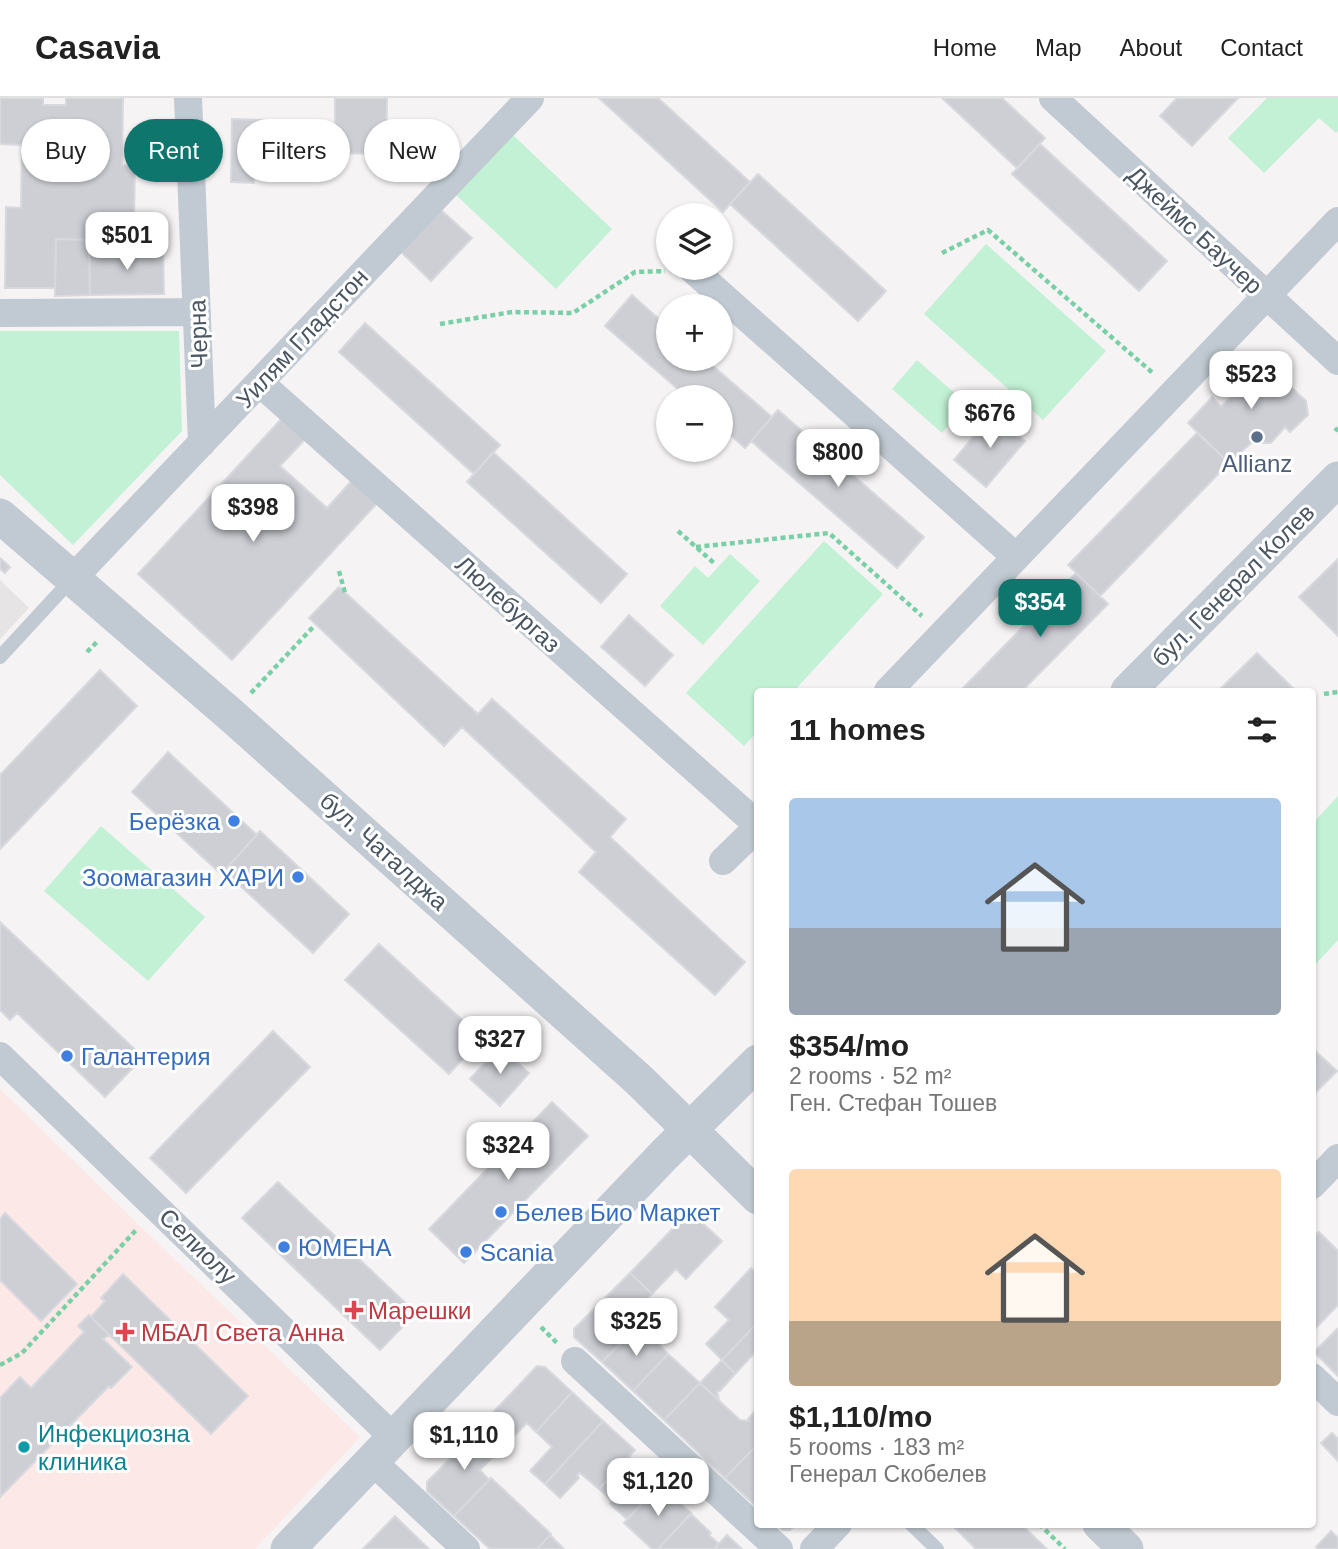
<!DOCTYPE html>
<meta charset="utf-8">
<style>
body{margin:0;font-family:Helvetica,sans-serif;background:#f6f6f6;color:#222;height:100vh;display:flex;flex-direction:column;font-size:26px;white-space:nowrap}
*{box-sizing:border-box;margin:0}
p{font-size:23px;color:#767676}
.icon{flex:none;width:38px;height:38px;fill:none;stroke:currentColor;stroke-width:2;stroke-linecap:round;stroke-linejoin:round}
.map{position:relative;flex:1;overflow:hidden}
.details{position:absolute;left:754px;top:590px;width:562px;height:840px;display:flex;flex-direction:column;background:#fff;border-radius:7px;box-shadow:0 2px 5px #0004}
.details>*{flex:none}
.guide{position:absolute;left:21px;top:21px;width:628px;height:63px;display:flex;gap:14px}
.tools{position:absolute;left:656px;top:105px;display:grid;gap:14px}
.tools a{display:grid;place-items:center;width:77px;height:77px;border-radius:50%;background:#fff;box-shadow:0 2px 5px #0004;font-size:35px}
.price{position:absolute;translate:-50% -60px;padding:0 16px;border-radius:14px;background:#fff;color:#222;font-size:23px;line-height:46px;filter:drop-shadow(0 2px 4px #0008)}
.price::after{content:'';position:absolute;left:50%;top:42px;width:21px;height:16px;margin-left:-10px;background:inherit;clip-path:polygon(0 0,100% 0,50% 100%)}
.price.selected{background:#0f766e;color:#fff}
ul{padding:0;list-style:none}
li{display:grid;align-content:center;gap:14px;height:371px;padding:0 35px}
li span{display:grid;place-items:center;height:217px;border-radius:7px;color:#555}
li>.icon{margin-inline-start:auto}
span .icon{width:126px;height:126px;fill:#fffc;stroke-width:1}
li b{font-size:30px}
h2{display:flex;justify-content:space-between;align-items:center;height:84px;padding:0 35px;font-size:30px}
.tag{padding:0 24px;border-radius:32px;background:#fff;box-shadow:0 2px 5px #0004;font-size:24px;line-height:63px}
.tag.selected{background:#0f766e;color:#fff}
header{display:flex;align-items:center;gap:42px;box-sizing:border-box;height:98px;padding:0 35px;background:#fff;border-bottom:2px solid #e0e0e0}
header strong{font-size:33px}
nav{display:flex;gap:38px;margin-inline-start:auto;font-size:24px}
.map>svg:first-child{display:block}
</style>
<header>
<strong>Casavia</strong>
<nav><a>Home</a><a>Map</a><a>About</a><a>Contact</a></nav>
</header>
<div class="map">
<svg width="1338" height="1451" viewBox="0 0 1338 1451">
<rect width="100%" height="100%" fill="#f5f3f3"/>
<path fill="#e6e4e5" d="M0,482L29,510L0,541Z"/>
<path fill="#fce8e6" d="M0,991L140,1128L360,1339L255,1451H0Z"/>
<path fill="#c3f1d5" d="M1267,0H1338V33L1336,35L1319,20L1264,75L1228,40Z
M513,37L612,131L556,191L456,97Z
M986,146L1106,253L1043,322L924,216Z
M0,233H179L182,333L73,447L0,377Z
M917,262L967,306L942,335L892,291Z
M824,443L883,496L794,593H758V633L744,648L686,595Z
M730,456L760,483L703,547L660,508L695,468L708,480Z
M1338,698V842L1313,869V725Z
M101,728L205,819L148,883L44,793Z"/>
<path fill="#cdcfd5" stroke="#d7d9de" stroke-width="2" d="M0,0H43V7H66V0H123L122,67L135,68L134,116H98V142L56,141L55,190H5L6,109L21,110L22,47L0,46Z
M335,0H387L386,56L335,55L334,79L254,77V85L231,84L232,21L264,22V30L335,31Z
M599,0H658L750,84L723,114Z
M942,0H1002L1045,40L1017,70Z
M1177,0H1238L1192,48L1160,18Z
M1040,46L1167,163L1139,193L1012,76Z
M758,76L886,193L858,223L730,106Z
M441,112L472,140L431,183L401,154Z
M56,141L89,142L90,197L55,198Z
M163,150L164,196L90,197L89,151Z
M632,197L668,229V261H705L772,319L745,350L721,329V299H687L605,228Z
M365,225L500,347L474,376L339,254Z
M1255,255L1306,303L1308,317L1290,334L1285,329L1271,345H1251L1229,365L1188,325L1212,299L1221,309L1239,291L1229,282Z
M778,312L924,439L897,470L751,343Z
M993,315L1025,343L986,389L954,362Z
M286,316L309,337L280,368L327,410L356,378L381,401L232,562L138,476Z
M1197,335L1229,365L1100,498L1068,467Z
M493,354L627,476L601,505L467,384Z
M0,460L10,469L5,475L0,471Z
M1338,461V538L1299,499Z
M1076,475L1108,506L1022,593H960Z
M339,489L478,616L492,601L626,721L610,739L745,864L715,897L579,774L596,754L462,629L444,648L309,520Z
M629,517L673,557L645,588L601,549Z
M1257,555L1296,593H1218Z
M100,572L137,608L0,751V677Z
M168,654L257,737L221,776L132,694Z
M260,733L349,816L313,855L224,773Z
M0,824L143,959L105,999L17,915L10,922L0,912Z
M379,846L482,940L449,976L345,882Z
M273,933L310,969L186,1095L150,1060Z
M500,949L529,975L500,1008L470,981Z
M1312,950L1337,973L1312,998Z
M552,1004L588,1038L464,1165L429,1131Z
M278,1084L416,1215L380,1252L242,1120Z
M5,1115L77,1186L41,1223L0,1182V1121Z
M698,1121L722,1143L686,1181L676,1171L652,1196L630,1175L680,1123Z
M1319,1134L1338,1153V1207L1312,1234V1141Z
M751,1170L758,1177V1224L722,1262L706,1246L729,1222L715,1209Z
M630,1175L652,1196L630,1217L640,1226L602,1264L574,1239V1231Z
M123,1176L248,1298L211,1336L91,1219L105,1203L101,1200Z
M89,1217L109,1237L103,1241L132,1269L111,1290L109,1288L0,1399V1300L20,1279L31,1290L84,1234L78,1228Z
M758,1224V1251L735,1276L722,1262Z
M640,1226L668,1256L633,1293L602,1264Z
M1337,1231L1338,1232V1278L1314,1254Z
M668,1256L700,1285L664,1322L633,1293Z
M722,1262L735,1276L720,1293H717L719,1302L700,1285Z
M537,1268L545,1269L572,1294L536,1334L527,1325L504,1348L482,1326Z
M700,1285L740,1322L749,1323L748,1321L758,1310V1346L725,1380L664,1322Z
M572,1294L603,1323L545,1386L530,1373L552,1349L536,1334Z
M603,1323L635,1352L599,1391L580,1375L577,1377L579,1380L560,1400L545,1386Z
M483,1328L504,1348L480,1372L489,1382L454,1418L427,1393V1384Z
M1332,1335L1338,1341V1363L1321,1345Z
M758,1346V1406L756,1408L725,1380Z
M629,1359L660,1387L627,1421L610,1406L611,1402L599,1391Z
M491,1380L551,1436L537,1451H490L454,1418Z
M660,1387L691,1415L658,1451H652L624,1425Z
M691,1416L711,1435L709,1437L719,1446L714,1451H658Z
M395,1418L429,1451H363Z
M777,1426H796L790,1432H783Z
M951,1426H1021L1047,1451H976Z
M1331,1433L1338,1440V1451H1319L1316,1449Z
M550,1437L564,1451H537Z
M727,1437L742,1451H714Z"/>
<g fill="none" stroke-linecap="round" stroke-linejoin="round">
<path stroke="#7ad0a6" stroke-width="4.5" stroke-dasharray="5 3.5" stroke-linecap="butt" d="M942,155L988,132L1154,276
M440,226L512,214L573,215L635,174L665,173
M1335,333L1338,330
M678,433L714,465
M696,449L829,435L922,518
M339,473L345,495
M87,554L99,542
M251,595L315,527
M1324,596L1338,594
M541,1229L557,1245
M0,1267L22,1255L138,1130
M1039,1426L1065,1451"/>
<path stroke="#c1cad2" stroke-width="14" d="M0,559L72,481
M911,1426L937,1451"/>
<path stroke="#c1cad2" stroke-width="28" d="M188,0L202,345
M1053,0L1338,263
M691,170L1016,459
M0,215L197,214
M260,285L758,727
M73,480L530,0
M888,593L1338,123
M723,763L758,729
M0,958L394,1340
M1312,1087L1338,1060
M575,1263L779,1451
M1312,1279L1338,1304
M372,1363L466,1451
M814,1451L838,1426"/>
<path stroke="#c1cad2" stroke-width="35" d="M0,418L231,617L639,982L758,1099
M1128,593L1338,381
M1100,1426L1126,1451
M288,1451L664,1057L758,964"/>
</g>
<circle fill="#5c6f8a" stroke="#fff" stroke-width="2.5" cx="1257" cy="339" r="7"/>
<g fill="#3f7fe0" stroke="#fff" stroke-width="2.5">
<circle cx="234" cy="723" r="7"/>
<circle cx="298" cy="779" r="7"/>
<circle cx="67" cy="958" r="7"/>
<circle cx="501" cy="1114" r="7"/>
<circle cx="284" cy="1149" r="7"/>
<circle cx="466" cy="1154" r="7"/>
</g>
<g fill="#e0444e" stroke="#fff" stroke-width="2.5">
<path d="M350.5 1201.5h7v7h7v7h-7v7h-7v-7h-7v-7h7z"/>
<path d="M121.5 1223.5h7v7h7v7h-7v7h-7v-7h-7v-7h7z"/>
</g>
<circle fill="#0f9aa8" stroke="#fff" stroke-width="2.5" cx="24" cy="1349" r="7"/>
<g text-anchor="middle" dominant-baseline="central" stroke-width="6" stroke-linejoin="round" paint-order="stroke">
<g font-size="24" fill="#4a5661" stroke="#fff">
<text transform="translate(1195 132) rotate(43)">Джеймс Баучер</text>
<text transform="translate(198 236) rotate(-92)">Черна</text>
<text transform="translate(302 240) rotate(-47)">Уилям Гладстон</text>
<text transform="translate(1233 487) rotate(-45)">бул. Генерал Колев</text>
<text transform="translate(508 506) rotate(42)">Люлебургаз</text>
<text transform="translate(384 753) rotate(42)">бул. Чаталджа</text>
<text transform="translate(198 1148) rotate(44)">Селиолу</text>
</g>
<g font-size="24" fill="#4e5e75" stroke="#fff">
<text x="1257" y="365">Allianz</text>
</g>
<g font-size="24" fill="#366cbe" stroke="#fff" text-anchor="start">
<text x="220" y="723" text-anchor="end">Берёзка</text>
<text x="284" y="779" text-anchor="end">Зоомагазин ХАРИ</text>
<text x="81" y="958">Галантерия</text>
<text x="515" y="1114">Белев Био Маркет</text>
<text x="298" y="1149">ЮМЕНА</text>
<text x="480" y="1154">Scania</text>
</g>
<g font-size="24" fill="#be3a42" stroke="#fff" text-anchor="start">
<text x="368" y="1212">Марешки</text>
<text x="141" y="1234">МБАЛ Света Анна</text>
</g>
<g font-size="24" fill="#0d838f" stroke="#fff" text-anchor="start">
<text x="38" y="1335">Инфекциозна<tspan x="38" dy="28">клиника</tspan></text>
</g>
</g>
</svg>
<div class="tools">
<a><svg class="icon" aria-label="layers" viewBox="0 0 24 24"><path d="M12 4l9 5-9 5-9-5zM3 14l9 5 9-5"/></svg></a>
<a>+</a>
<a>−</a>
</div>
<b class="price" style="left:127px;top:174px">$501</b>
<b class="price" style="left:1251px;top:313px">$523</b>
<b class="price" style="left:990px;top:352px">$676</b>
<b class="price" style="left:838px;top:391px">$800</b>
<b class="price" style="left:253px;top:446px">$398</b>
<b class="price selected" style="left:1040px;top:541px">$354</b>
<b class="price" style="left:500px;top:978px">$327</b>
<b class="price" style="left:508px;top:1084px">$324</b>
<b class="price" style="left:636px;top:1260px">$325</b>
<b class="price" style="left:464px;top:1374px">$1,110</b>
<b class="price" style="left:658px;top:1420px">$1,120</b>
<div class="guide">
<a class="tag">Buy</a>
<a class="tag selected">Rent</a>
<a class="tag">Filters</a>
<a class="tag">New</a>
</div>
<section class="details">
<h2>11 homes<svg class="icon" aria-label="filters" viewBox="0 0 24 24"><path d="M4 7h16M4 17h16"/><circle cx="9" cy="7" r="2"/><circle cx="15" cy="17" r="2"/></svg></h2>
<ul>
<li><span style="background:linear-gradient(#a9c7e8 60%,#9aa5b1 0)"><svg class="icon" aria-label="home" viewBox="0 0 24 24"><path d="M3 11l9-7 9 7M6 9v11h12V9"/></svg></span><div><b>$354/mo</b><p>2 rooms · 52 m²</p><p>Ген. Стефан Тошев</p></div></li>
<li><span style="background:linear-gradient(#ffd9b3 70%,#b9a48a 0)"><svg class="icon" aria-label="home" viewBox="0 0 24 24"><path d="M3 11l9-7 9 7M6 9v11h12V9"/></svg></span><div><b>$1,110/mo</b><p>5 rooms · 183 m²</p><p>Генерал Скобелев</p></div></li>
</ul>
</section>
</div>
